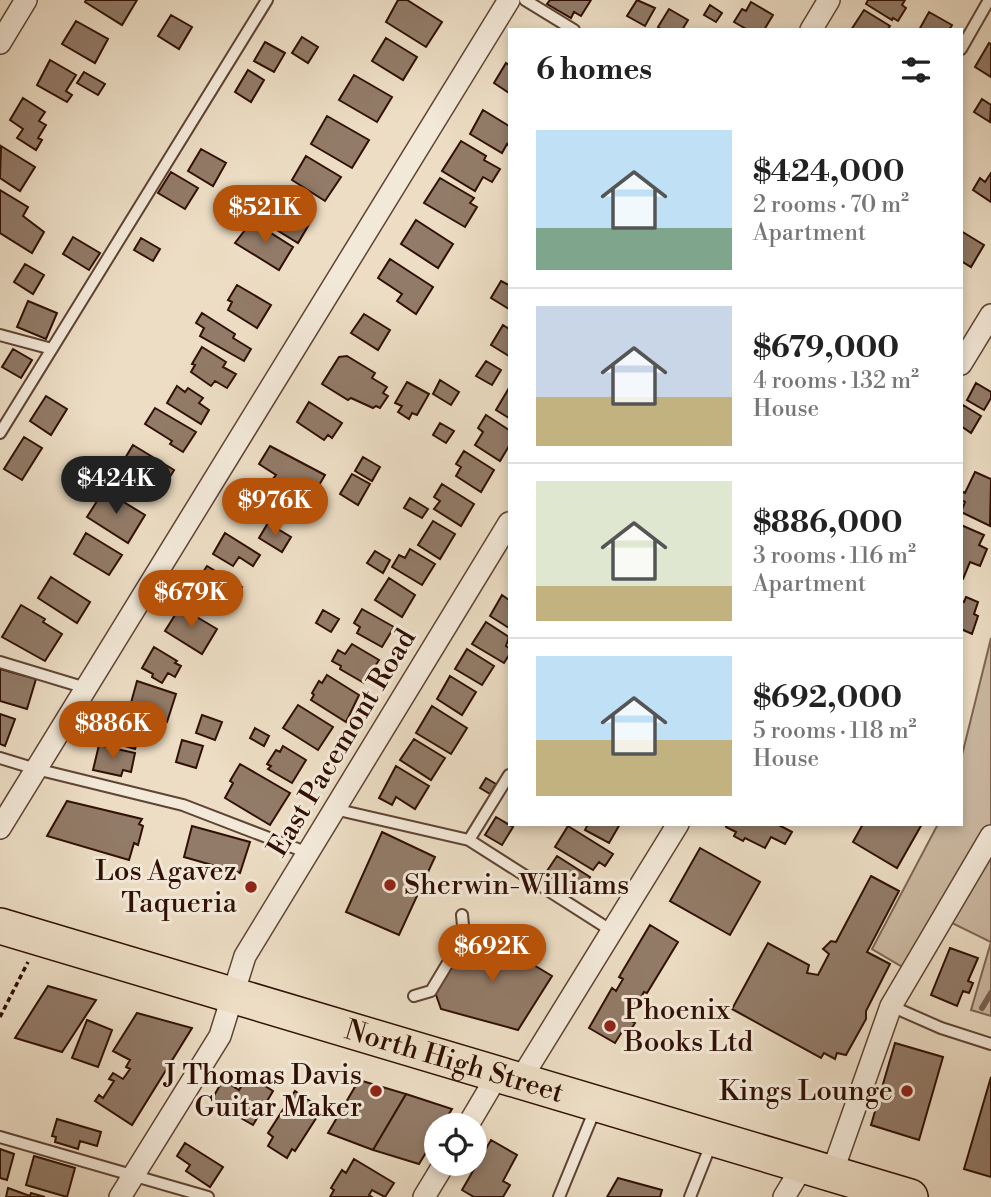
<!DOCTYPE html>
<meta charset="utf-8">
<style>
body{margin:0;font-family:"Libre Bodoni",serif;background:#f2f2f2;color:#222;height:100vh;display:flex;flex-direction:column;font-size:26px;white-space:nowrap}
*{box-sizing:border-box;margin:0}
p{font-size:23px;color:#767676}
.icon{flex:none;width:38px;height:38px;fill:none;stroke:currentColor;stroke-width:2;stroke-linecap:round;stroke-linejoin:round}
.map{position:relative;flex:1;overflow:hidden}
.details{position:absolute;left:508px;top:28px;width:455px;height:798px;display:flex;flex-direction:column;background:#fff;border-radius:0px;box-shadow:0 4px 10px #0003}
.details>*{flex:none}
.fabs{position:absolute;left:424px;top:1113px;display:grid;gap:14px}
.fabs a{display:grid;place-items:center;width:63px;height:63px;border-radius:50%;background:#fff;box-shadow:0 4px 10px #0003;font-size:35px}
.price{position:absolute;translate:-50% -60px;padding:0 16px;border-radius:24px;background:#b45309;color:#fff;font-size:23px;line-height:46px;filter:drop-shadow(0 2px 4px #0008)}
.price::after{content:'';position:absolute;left:50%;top:42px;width:21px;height:16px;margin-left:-10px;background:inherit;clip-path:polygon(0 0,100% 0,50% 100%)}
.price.on{background:#222;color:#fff}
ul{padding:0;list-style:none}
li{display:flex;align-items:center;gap:21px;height:175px;padding:0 28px}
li+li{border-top:2px solid #e0e0e0}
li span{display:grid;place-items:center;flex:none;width:196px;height:140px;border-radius:0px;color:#555}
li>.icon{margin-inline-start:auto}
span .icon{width:84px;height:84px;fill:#fffc;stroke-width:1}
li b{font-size:30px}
h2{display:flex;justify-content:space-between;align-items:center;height:84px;padding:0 28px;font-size:30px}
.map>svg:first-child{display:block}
</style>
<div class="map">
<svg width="991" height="1197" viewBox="0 0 991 1197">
<rect width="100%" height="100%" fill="#ecddc4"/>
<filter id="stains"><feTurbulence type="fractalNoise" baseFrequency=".00286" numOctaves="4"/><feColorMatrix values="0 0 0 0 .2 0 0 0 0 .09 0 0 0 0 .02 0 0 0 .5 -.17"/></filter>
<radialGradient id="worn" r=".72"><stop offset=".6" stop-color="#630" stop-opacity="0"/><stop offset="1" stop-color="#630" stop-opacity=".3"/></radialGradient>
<path fill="#ccbaa3" stroke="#7e6554" stroke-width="2" d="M991,638V1016L971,1010L991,942L942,918L911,972L872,949L938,824H961V759Z"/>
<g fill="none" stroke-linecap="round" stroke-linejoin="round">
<path stroke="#7a6150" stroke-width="6" d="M982,1008L991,993"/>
</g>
<path fill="#927b68" stroke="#301004" stroke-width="2" d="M86,0H137L122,25L85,2Z
M398,0H407L442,22L426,47L386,22Z
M550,0H591L581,16L574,12L571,18L547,4Z
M637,0L655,8L645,26L627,16Z
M868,0H905L902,5L906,8L898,21L893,18L892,20L866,4Z
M751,2L773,15L764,30H748L734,22L742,9L746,11Z
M710,5L722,13L716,22L704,15Z
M669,9L688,20L682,30H662L658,27Z
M864,10L890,26L887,30H851Z
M929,12L952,25L949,30H919Z
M171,15L192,27L179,49L158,36Z
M76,21L108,39L95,63L62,44Z
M302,37L318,47L308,63L292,53Z
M386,38L417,57L403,80L372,61Z
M265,42L285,53L274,72L254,61Z
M989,43L991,44V77L975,67Z
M50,60L76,75L66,91L72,95L67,102L37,85Z
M506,63L509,65V93L494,83Z
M248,70L264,80L251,102L235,92Z
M84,72L105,84L98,95L77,83Z
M354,75L392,97L377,122L339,100Z
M23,98L45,112L39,121L46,125L38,138L42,140L36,150L17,138L23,129L10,120Z
M982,99L991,105L990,122L974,112Z
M483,110L509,126V146L507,144L502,153L470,134Z
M327,116L369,140L352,168L311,144Z
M461,141L486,156L484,160L500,169L492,182L483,177L475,191L442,171Z
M1,146L35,167L20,191L0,178Z
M201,149L226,163L213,186L188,171Z
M306,156L341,177L325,201L292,180Z
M171,172L198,188L185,209L158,193Z
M991,173V202L973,190L980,178L985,182Z
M440,178L474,198L470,203L477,207L465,227L424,203Z
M0,190L28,207L23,216L44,232L32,253L0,233Z
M274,192L314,216L298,243L259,219L263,214L257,210L264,197L270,200Z
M416,220L453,244L438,268L401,244Z
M252,221L293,247L279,270L235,243Z
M961,231L984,245L971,267L961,261Z
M73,237L100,253L89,270L63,254Z
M141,238L160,249L153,261L134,250Z
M390,259L433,287L416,314L397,301L402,294L378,278Z
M25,264L44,275L33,294L14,282Z
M501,281L509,285V309L491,298Z
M237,285L271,305L257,328L228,310L232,302L228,300Z
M28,301L57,313L46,339L17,327Z
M202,313L235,334L233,338L251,349L244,361L200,336L204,328L196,323Z
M364,314L390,330L378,350L351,333Z
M503,325L509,329V356L491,345Z
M202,347L226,362L223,367L236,374L227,388L215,381L211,386L191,372L195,365L192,364Z
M13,349L32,360L21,378L2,367Z
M347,356L375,373L372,378L387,387L383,393L388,396L380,408L376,406L373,408L351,398L348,400L322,384L339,357Z
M486,361L501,370L492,385L476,376Z
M440,380L459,392L451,405L433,394Z
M407,382L429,394L417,415L412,413L409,419L398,412L402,406L395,403Z
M976,383L991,392V398L984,410L967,400Z
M177,386L185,392L188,388L203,398L199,403L209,410L201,424L167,403Z
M509,388V418L496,410Z
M46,396L67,409L51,435L30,421Z
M309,402L342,423L332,438L328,435L324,440L297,422Z
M963,405L981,416L971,433L961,426V409Z
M155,408L196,432L183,452L170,444L172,441L145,424Z
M486,415L509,430V446L500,461L475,445L483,432L478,428Z
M440,423L454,431L446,443L433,435Z
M24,437L42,448L22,480L4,469Z
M133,445L174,470L162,490L121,465Z
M270,446L325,475L315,492L309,488L305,493L293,486L290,490L272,480L276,475L259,464Z
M464,451L494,470L481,492L456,476L461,467L456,464Z
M363,457L380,467L372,481L355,471Z
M975,472L991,479L990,526L961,512L965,502L961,500V491L965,493Z
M352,474L370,484L358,505L340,494Z
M442,484L474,504L461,526L434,509L440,501L434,497Z
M104,490L145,515L128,543L87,517Z
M410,498L428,509L422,518L404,508Z
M433,521L455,534L440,559L418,545Z
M268,523L291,537L282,552L259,538Z
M961,525L984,535L979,545L987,549L980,566L970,562L963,579H961Z
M86,533L122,555L109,575L74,554Z
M225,533L260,555L253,566L239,557L233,566L213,554Z
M410,549L435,564L422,585L392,567L399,555L405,558Z
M375,551L390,560L383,573L367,563Z
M207,566L242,587L227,611L192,589Z
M51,577L90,602L77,623L38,598Z
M389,578L415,595L402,617L375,600Z
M502,595L509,600V628L490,616Z
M966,597L978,602L974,614L978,616L972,634L961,629V601L964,602Z
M21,605L45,619L43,622L62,634L45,661L2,637Z
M180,607L217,629L202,654L165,631Z
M362,609L394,627L382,647L357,633L360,627L354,623Z
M323,610L339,619L331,632L316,623Z
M486,622L509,637L506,646L509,648V655L504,663L472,644Z
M352,644L379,660L364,683L340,669L341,666L332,661L338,650L345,654Z
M154,647L177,661L175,663L181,666L175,677L168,673L162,683L152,677L153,674L142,668Z
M467,649L494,666L482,685L455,669Z
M0,669L36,679L27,709L0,701Z
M327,675L359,695L346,722L311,700L314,695L312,693L319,681L322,683Z
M450,676L476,692L462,715L437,699Z
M137,681L176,694L167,722L129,710Z
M298,705L333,727L318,750L283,728Z
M432,706L467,728L451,754L416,733Z
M0,714L15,719L5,746L0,744Z
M202,715L222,722L215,740L196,733Z
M116,716L150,726L145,742L138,740L135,749L108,741Z
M255,728L269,736L264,746L250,738Z
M414,739L445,758L431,780L400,760Z
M182,740L203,746L196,768L176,762Z
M99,745L135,753L131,772L123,770L121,776L93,770Z
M283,746L306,760L292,783L268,769L271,766L267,764L276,750L280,752Z
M240,764L290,793L270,825L225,798L233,783L230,781Z
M396,766L429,786L415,809L396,797L392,805L379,798Z
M486,778L496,784L490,794L480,788Z
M67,801L142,819L139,824L143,826L138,845L134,843L129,860L47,836Z
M496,817L513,827L502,845L485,835Z
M588,824H620L609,843L585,830Z
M727,824H777L792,832L785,844L771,837L765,848L745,838L743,841L734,836L736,832L726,827Z
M863,824H922L897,868L853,842Z
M192,826L250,842L240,873L184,857Z
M568,826L613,854L605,866L599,862L593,870L555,847Z
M382,832L435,857L399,935L346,912Z
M700,848L760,882L730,935L670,901Z
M557,856L590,877L579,895L545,874Z
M871,876L899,891L867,952L890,964L866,1011V1019L846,1055L837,1053L835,1059L824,1053L821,1058L732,1009L768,943L809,965L807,973L818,975L829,954L823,949L831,941L836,942Z
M650,925L678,942L647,993L644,992L628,1019L635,1023L628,1034L623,1030L615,1043L589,1028L612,988L616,991L623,979L619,977Z
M476,930L552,976L518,1030L441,1009L435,992Z
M950,948L978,958L968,981L973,983L969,993L963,991L957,1006L931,995Z
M48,986L96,1000L62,1052L15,1038Z
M137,1013L192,1028L132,1125L95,1101L99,1095L103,1098L114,1081L109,1079L113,1073L123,1079L130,1069L126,1067L130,1060L113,1051Z
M87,1020L112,1030L98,1067L72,1058Z
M895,1043L943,1057L919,1140L871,1125Z
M248,1075L273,1091L253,1125L211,1101L223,1080L239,1090Z
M991,1077V1177L964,1169Z
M359,1080L406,1094L373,1150L328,1133Z
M295,1091L322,1109L295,1151L292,1149L287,1158L268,1146L273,1137L268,1133Z
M406,1094L452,1109L442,1125H436V1136L419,1164L373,1150Z
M57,1119L101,1132L97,1146L80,1141L78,1149L55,1142L56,1137L52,1136Z
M491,1140L517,1155L503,1181L510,1185L503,1197H474L462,1190Z
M185,1143L223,1167L210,1187L186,1171L190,1165L177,1156Z
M0,1149L14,1154L7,1180L0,1178Z
M34,1156L75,1168L67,1197L26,1185Z
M354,1159L394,1183L385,1197L372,1190L369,1195L372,1197H330L334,1190L331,1188L342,1170L346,1173Z
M618,1178L662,1190L660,1197H607Z
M8,1188L30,1196L31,1193L45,1197H6Z"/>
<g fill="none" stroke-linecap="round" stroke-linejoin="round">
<g stroke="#5f4334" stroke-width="14">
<path id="lane" d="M525,0L574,30
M961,49L989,0
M0,335L52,349
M0,433L267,0
M0,662L86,688
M0,758L36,769L183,805L308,853
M334,809L469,840L612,931
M469,840L509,775
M414,996L431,991L464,936L462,915
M891,1006L941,1028L991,1044
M0,1137L208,1197
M559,1197L596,1107
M690,1197L711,1144"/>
</g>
<g stroke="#5f4334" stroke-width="24">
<path id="street" d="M811,30L829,0
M0,43L26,0
M961,364L991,315
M0,828L509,0
M519,1082L678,824
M468,1125L497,1076
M832,1173L891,1006L991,836
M120,1197L220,1036L245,956L509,523
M424,1197L444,1164
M784,1197L804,1164"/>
</g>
<g stroke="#301004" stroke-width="38">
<g id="primary">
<path id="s1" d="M0,926L910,1197"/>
</g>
</g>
<path stroke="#301004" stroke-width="3.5" stroke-dasharray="5 3.5" stroke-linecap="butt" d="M0,1017L28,962"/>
<use href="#lane" stroke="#f3e9d9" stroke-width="10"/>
<use href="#street" stroke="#f3e9d9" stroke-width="21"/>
<use href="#primary" stroke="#ecddc4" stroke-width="35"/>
</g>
<g fill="#8f2418" stroke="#f3e9d9" stroke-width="2.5">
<circle cx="390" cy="885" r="7"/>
<circle cx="251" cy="887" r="7"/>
<circle cx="610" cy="1026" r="7"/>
<circle cx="376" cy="1091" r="7"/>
<circle cx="907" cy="1091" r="7"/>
</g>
<g text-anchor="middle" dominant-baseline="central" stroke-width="6" stroke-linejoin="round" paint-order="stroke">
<g font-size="28" fill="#301004" stroke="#f3e9d9">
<text transform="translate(342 743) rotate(-59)">East Pacemont Road</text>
<text stroke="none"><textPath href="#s1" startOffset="474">North High Street</textPath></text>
</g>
<g font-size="28" fill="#301004" stroke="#f3e9d9" text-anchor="end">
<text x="237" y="871">Los Agavez<tspan x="237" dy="32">Taqueria</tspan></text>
<text x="404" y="885" text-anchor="start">Sherwin-Williams</text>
<text x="624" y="1010" text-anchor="start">Phoenix<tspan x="624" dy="32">Books Ltd</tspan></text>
<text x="362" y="1075">J Thomas Davis<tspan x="362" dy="32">Guitar Maker</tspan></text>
<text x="893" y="1091">Kings Lounge</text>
</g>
</g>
<rect width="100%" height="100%" filter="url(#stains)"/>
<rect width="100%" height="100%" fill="url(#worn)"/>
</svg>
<div class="fabs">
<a><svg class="icon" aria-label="locate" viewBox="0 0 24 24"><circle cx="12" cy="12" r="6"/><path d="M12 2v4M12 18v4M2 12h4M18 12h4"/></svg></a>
</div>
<b class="price" style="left:265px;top:245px">$521K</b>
<b class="price on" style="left:116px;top:516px">$424K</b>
<b class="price" style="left:275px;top:538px">$976K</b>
<b class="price" style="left:191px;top:630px">$679K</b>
<b class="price" style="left:113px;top:761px">$886K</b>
<b class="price" style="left:492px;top:984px">$692K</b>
<section class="details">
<h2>6 homes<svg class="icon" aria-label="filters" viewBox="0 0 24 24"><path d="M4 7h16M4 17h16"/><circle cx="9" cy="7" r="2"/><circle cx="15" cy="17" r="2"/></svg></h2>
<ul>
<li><span style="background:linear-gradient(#bfe0f5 70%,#7fa58c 0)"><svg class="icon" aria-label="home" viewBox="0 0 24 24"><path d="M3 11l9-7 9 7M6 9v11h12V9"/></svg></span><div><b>$424,000</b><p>2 rooms · 70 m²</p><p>Apartment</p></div></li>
<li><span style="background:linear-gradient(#c9d6e8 65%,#c2b280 0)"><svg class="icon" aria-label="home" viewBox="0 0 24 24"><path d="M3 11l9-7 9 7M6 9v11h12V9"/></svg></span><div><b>$679,000</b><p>4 rooms · 132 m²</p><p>House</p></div></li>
<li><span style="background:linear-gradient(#dfe7d0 75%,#c2b280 0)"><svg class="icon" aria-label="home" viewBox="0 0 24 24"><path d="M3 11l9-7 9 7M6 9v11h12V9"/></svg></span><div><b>$886,000</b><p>3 rooms · 116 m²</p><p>Apartment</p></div></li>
<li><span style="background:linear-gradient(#bfe0f5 60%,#c2b280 0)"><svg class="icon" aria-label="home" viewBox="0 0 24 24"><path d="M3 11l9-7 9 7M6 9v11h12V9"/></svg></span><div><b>$692,000</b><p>5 rooms · 118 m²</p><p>House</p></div></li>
</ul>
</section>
</div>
